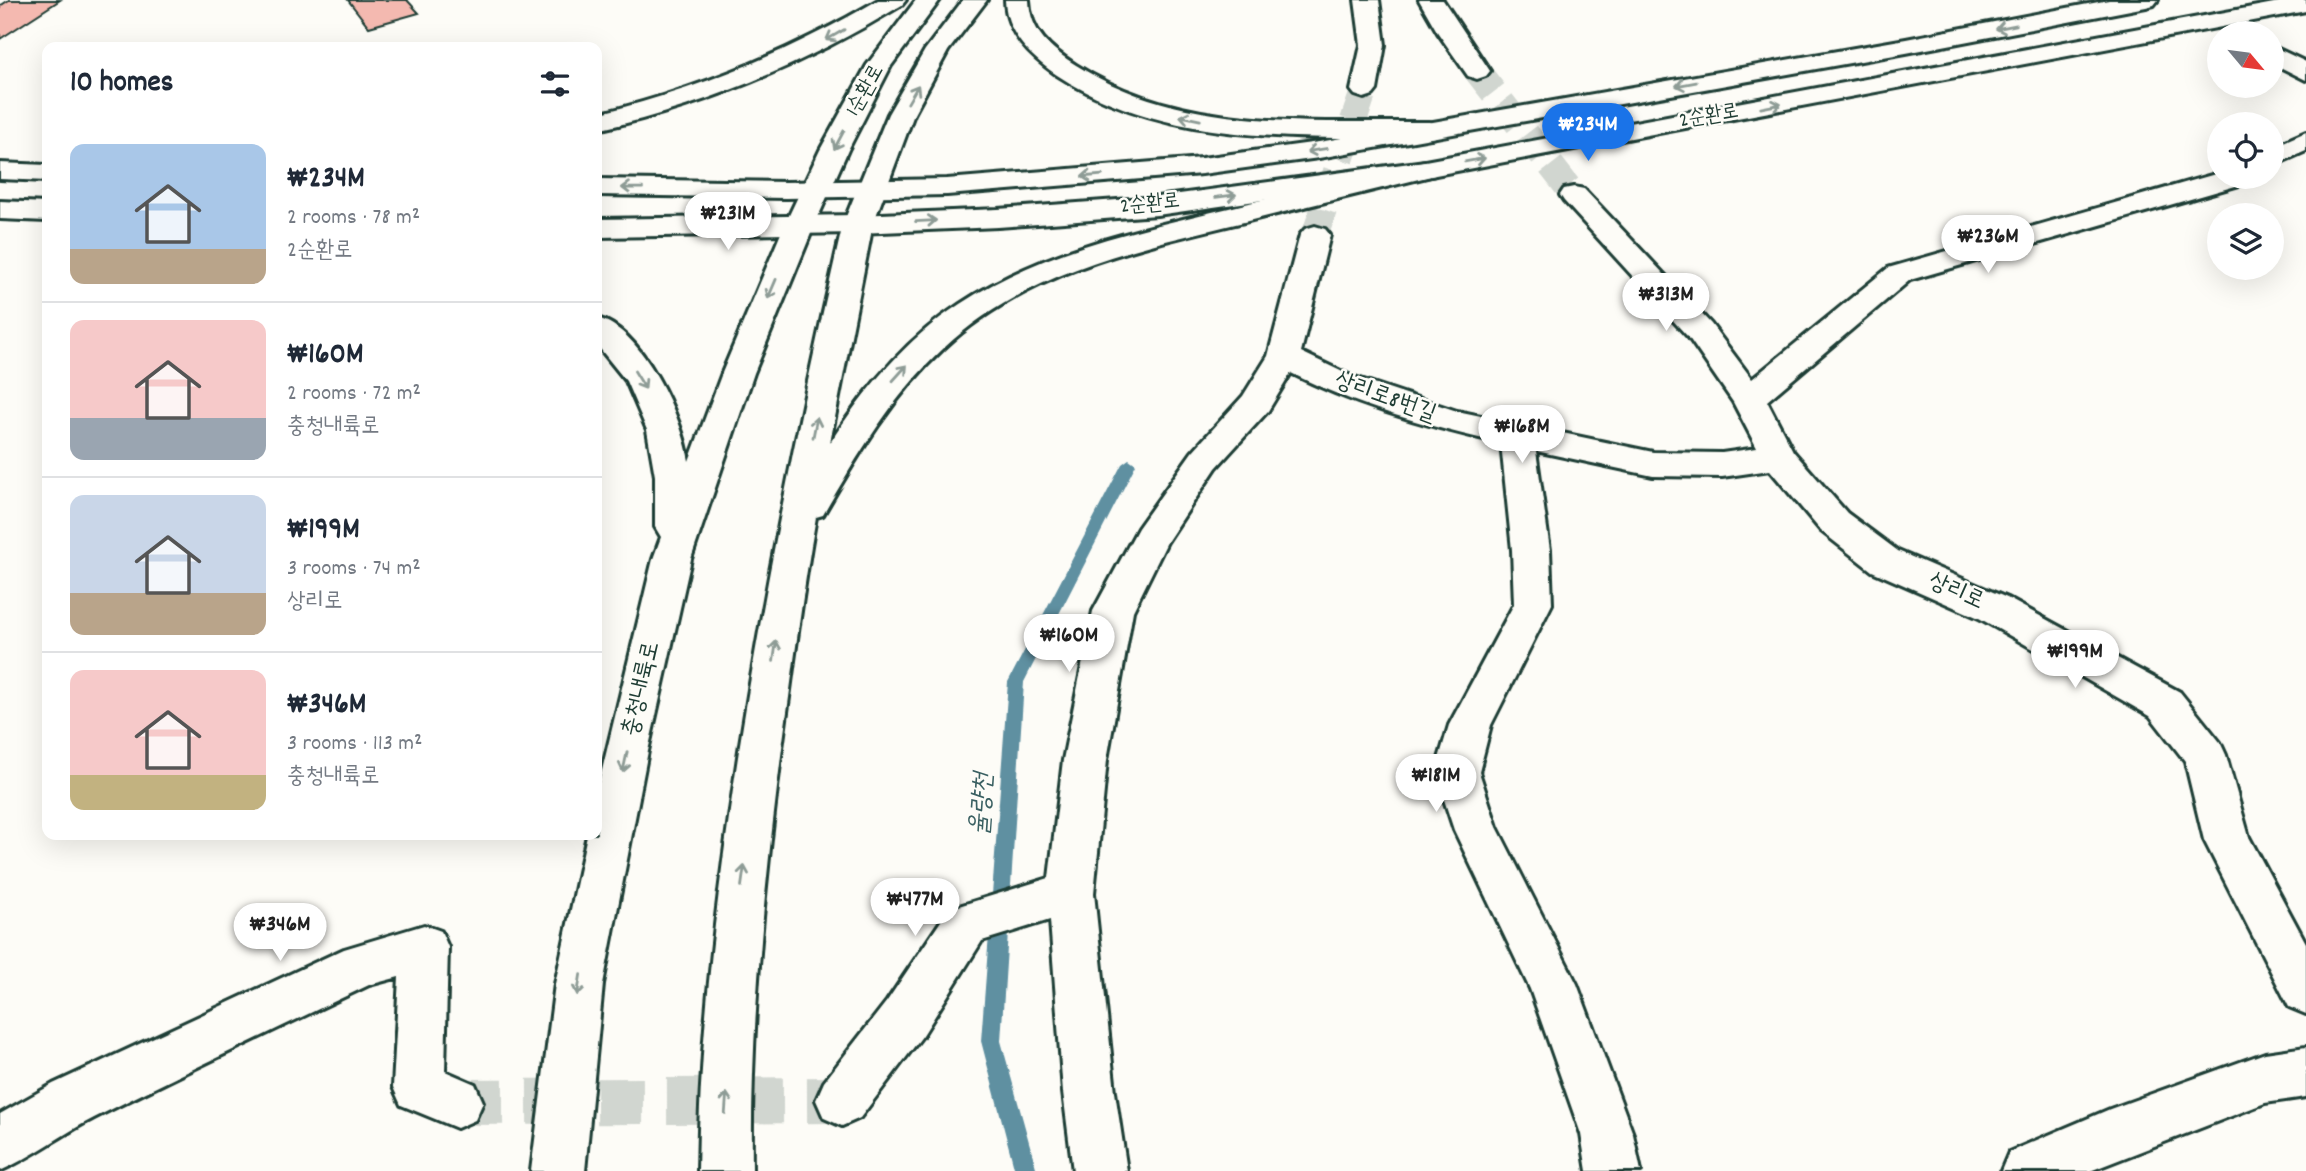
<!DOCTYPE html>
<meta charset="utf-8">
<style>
body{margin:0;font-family:Dekko,"Poor Story",sans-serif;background:#f2f2f3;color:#1f2937;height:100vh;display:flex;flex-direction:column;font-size:26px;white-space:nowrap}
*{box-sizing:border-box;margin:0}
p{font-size:23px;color:#747a83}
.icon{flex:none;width:38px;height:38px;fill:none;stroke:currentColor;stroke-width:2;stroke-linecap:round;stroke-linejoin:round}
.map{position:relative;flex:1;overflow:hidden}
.drawer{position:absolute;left:42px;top:42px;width:560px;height:798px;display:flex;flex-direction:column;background:#fff;border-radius:14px;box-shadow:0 7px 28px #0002}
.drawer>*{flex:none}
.needle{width:46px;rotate:119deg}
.tools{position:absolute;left:2207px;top:21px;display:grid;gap:14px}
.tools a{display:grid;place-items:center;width:77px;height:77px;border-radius:50%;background:#fff;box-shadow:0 7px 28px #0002;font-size:35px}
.price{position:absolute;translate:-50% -60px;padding:0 16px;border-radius:24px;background:#fff;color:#222;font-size:23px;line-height:46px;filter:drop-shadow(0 2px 4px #0008)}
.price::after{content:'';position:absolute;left:50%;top:42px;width:21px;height:16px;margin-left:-10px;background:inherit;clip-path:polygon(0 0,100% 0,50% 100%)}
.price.selected{background:#1a73e8;color:#fff}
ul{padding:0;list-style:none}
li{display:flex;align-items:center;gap:21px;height:175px;padding:0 28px}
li+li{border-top:2px solid #e0e1e3}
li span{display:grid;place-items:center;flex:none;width:196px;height:140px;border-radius:14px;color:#555}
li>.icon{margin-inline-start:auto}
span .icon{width:84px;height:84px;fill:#fffc;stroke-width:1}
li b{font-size:30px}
h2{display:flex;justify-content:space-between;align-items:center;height:84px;padding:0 28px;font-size:30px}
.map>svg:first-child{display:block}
</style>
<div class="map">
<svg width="2306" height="1171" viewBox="0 0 2306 1171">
<rect width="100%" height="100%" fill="#fdfcf7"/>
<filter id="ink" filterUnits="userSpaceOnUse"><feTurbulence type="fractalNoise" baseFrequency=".0143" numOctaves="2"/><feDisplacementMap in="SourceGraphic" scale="14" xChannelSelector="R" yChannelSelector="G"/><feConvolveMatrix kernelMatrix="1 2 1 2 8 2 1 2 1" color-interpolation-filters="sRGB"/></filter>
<g filter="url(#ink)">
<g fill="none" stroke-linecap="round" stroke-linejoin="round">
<path fill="#5f90a1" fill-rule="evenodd" d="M1129,459L1136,464L1024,682L1001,1041L1037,1171H1015L981,1041L1008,682L1122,464Z"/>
</g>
<path fill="#f4b9b0" stroke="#1f3d34" stroke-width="2" d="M9,0H60L0,39V6Z
M348,0H407L419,13L369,27Z"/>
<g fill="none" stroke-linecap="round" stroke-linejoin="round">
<path stroke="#d1d6d0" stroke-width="27" stroke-dasharray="27 13" stroke-linecap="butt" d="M1477,71L1574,195
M1315,235L1364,90"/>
<path stroke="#d1d6d0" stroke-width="46" stroke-dasharray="46 24" stroke-linecap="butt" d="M457,1102L842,1100"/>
<g stroke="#1f3d34" stroke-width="6">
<path id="minor" d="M1355,0H1379L1385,45L1377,90L1373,95L1364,98L1355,95L1351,90L1361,45Z
M1419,0H1443L1490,71L1486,76L1477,79L1468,76L1438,33Z
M2109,0H2158L2154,5L2146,7L1906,53L1319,158L1202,174L947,195L786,198L597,195V179L786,182L947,179L1202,158L1319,142L1906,39Z
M2290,0H2306V11L1425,177L1157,215L998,227L858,233L597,237V219L858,215L998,209L1157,197L1425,161Z
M2272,46L2306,62V80L2272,63Z
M2306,132V151L2272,166V147Z
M0,163L47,165V181L0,179Z
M2219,173V177H2250L2246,183L1910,280L1767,401L1793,451L1847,513L1898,551L2007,598L2180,692L2220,742L2226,755L2249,837L2306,943V1014L2289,1007L2204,840L2185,761L2150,716L1979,618L1872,571L1821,531L1770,470L1722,477L1653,476L1536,451L1550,550L1552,604L1491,725L1479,772L1497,827L1577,984L1633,1134L1641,1171H1587L1581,1134L1530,989L1454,830L1435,772L1449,725L1514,604L1512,550L1501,443C1429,427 1356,406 1291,373L1268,411L1216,468L1167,542L1133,611L1107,760L1094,893L1115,1092L1127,1171H1073L1063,1092L1050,920L982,941L923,1035L860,1118L842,1126L824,1118L816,1100L824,1082L887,1001L949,909L1049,878L1063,760L1093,611L1138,528L1192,452L1243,396L1268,356L1300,235L1305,229L1315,226L1325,229L1330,235L1301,352L1349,375L1457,411L1653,452L1722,453L1757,448L1733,402L1689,338L1564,201L1560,195L1564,189L1574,187L1584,189L1711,324L1752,379L1888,268Z
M0,201L47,203V221L0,219Z
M424,925L441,931L448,947L445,1071L475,1084L483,1102L475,1120L457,1128L401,1105L393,1087L399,977L369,985C277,1029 185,1072 94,1118C62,1134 33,1157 0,1171V1114L53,1084L344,949Z
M2306,1047V1097L2265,1103L2090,1171H2001L2009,1152L2110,1109L2265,1053Z"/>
</g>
<g stroke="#1f3d34" stroke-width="6">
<path id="major" d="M878,0H906L902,5C807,63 706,106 597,130V114C697,90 789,52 878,0Z
M916,0H940L891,66L848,150L814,226L809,232L799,235L789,232L784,226L820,150L867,65Z
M963,0H987L948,51L914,114L873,224L868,230L858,233L848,230L843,224L888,114L925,50Z
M1005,0H1029C1030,32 1051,49 1076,65C1181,132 1310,121 1429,122L1438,124L1442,130L1438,136L1429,138C1304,137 1167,147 1057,75C1031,57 1006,34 1005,0Z"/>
</g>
<g stroke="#1f3d34" stroke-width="6">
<path id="highway" d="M1425,161L1435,163L1439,169L1435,175C1371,191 1307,206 1244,222C1139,247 1025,272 944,348C892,396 858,455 823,515L816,517C802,594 793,671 782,748C764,888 750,1029 752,1171H698C700,1028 718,885 740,744C768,569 803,396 843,224L848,218L858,215L868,218L873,224L830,443C864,390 906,339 960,304C1040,251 1136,230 1229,208C1294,192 1359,176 1425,161Z
M799,217L809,220L814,226L754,373L691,559L648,751L603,984L585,1171H531L555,984L587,835H597V791L653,559L661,537L655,527V476L647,430L626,381L597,345V318C642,329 683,418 689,461L722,373L784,226L789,220Z"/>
</g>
<use href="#minor" fill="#fdfcf7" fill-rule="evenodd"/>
<use href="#major" fill="#fdfcf7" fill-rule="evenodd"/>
<use href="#highway" fill="#fdfcf7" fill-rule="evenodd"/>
</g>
<defs><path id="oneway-shaft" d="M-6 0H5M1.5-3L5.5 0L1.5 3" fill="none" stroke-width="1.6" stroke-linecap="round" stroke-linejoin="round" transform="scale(1.75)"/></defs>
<g stroke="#8e9c96">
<use href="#oneway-shaft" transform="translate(2006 27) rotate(169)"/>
<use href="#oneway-shaft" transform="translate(835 35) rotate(150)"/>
<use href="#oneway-shaft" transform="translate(1686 84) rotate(170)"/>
<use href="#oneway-shaft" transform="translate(913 94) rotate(-60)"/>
<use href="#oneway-shaft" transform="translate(1771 106) rotate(-11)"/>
<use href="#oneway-shaft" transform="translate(1190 118) rotate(-168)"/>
<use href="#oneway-shaft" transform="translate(839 140) rotate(118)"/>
<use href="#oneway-shaft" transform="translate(1317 150) rotate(171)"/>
<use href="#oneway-shaft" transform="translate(1475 160) rotate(-10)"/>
<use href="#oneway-shaft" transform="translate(1092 176) rotate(175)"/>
<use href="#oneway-shaft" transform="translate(632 188) rotate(-179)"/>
<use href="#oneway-shaft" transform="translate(1226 196) rotate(-8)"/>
<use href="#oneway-shaft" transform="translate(926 221) rotate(-3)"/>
<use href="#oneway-shaft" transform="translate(772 289) rotate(113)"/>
<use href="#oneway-shaft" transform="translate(900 373) rotate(-48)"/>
<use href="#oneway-shaft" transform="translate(640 380) rotate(58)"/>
<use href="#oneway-shaft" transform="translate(815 427) rotate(-79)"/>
<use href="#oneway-shaft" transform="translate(775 651) rotate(-82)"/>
<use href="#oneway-shaft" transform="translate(625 762) rotate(102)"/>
<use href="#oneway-shaft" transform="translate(743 876) rotate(-82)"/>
<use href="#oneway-shaft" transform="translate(579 985) rotate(99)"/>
<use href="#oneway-shaft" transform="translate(726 1103) rotate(-86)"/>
</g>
</g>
<g text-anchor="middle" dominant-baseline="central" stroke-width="5" stroke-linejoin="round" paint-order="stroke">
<g font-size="21" fill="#1f3d34" stroke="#fdfcf7">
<text transform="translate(866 91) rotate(-61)">1순환로</text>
<text transform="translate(1709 117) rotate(-10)">2순환로</text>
<text transform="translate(1150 205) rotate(-6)">2순환로</text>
</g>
<g font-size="24" fill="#1f3d34" stroke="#fdfcf7">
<text transform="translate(1385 398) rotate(20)">상리로8번길</text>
<text transform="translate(1956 592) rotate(24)">상리로</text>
<text transform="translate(642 689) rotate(-77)">충청내륙로</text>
</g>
<g font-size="26" font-style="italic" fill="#3a6062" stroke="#fdfcf7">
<text transform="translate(983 804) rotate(-86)">율량천</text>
</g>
</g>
</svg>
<div class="tools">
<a><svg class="needle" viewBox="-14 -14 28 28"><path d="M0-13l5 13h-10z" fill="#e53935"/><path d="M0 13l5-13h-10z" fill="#747a83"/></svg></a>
<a><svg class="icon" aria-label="locate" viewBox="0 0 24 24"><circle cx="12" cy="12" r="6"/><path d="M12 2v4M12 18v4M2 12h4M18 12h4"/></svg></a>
<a><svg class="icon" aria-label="layers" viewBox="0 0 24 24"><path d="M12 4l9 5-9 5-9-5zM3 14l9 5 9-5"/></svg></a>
</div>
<b class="price selected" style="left:1588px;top:163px">₩234M</b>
<b class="price" style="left:728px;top:252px">₩231M</b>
<b class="price" style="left:1988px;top:275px">₩236M</b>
<b class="price" style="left:1666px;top:333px">₩313M</b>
<b class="price" style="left:1522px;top:465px">₩168M</b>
<b class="price" style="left:1069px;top:674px">₩160M</b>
<b class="price" style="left:2075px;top:690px">₩199M</b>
<b class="price" style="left:1436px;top:814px">₩181M</b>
<b class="price" style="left:915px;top:938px">₩477M</b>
<b class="price" style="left:280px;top:963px">₩346M</b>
<section class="drawer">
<h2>10 homes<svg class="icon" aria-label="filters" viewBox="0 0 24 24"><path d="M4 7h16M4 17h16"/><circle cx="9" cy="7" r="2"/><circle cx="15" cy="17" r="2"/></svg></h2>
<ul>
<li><span style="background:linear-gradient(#a9c7e8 75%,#b9a48a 0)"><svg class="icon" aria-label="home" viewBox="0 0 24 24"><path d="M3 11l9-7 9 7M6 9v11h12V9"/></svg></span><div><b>₩234M</b><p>2 rooms · 78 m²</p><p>2순환로</p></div></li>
<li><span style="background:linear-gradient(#f6c9c9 70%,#9aa5b1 0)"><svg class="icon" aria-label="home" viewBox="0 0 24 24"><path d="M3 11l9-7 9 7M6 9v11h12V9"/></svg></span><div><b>₩160M</b><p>2 rooms · 72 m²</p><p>충청내륙로</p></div></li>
<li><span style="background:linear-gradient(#c9d6e8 70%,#b9a48a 0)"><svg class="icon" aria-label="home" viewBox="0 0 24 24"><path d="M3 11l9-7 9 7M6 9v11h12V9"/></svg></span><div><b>₩199M</b><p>3 rooms · 74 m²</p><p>상리로</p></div></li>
<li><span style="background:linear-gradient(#f6c9c9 75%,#c2b280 0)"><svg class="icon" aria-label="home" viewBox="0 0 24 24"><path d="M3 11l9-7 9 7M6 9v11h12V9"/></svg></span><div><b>₩346M</b><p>3 rooms · 113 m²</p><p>충청내륙로</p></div></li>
</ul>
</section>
</div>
